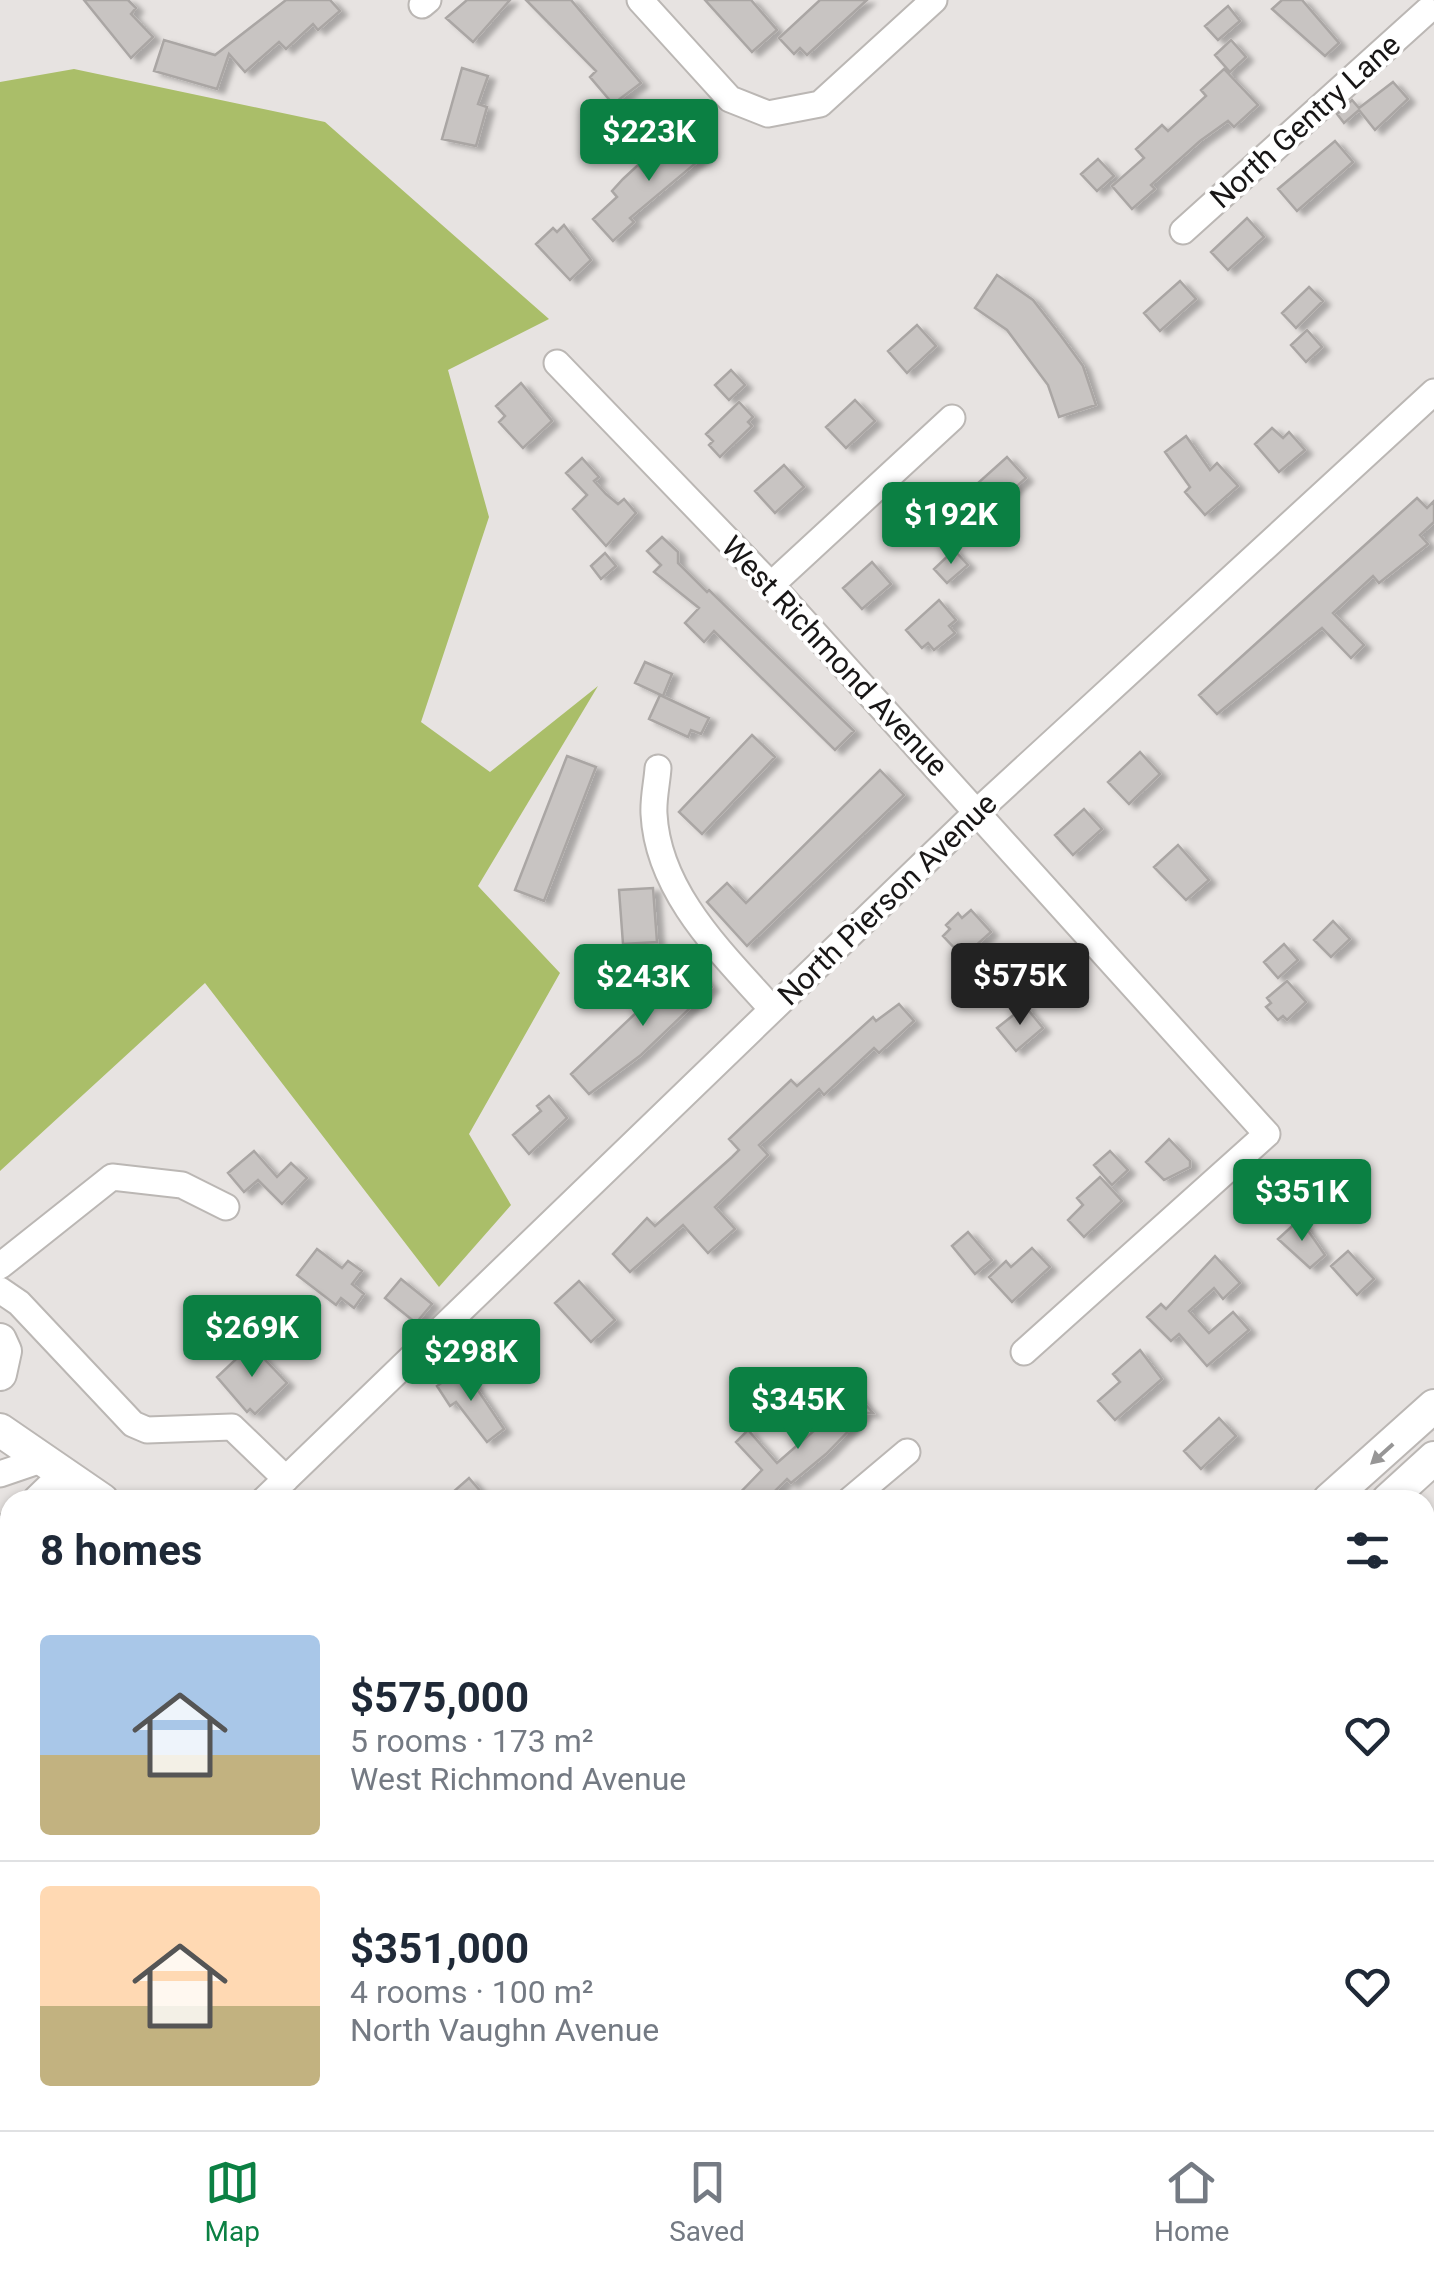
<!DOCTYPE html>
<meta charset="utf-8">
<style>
body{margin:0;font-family:Roboto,sans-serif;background:#f6f6f7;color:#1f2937;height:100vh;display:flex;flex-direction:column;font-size:38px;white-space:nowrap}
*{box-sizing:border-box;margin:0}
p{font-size:32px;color:#747a83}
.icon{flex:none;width:55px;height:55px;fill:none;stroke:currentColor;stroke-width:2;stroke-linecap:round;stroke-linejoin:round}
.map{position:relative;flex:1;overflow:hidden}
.details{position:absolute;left:0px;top:1490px;width:1435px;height:640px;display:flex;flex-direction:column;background:#fff;border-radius:30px 30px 0 0;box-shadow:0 2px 8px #0004}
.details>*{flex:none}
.price{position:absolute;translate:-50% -85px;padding:0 22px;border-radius:10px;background:#0b8043;color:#fff;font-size:32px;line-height:65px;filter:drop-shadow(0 2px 5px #0008)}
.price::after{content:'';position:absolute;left:50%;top:60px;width:30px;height:22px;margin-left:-15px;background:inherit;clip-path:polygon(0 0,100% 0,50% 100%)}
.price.active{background:#222;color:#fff}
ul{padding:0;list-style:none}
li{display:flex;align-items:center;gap:30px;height:250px;padding:0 40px}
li+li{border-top:2px solid #e0e1e3}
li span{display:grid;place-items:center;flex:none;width:280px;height:200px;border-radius:10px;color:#555}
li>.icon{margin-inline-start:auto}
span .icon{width:120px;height:120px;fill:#fffc;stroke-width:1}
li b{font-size:42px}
h2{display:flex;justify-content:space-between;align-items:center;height:120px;padding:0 40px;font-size:42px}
.menu{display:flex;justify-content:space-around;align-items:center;height:140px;border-top:2px solid #e0e1e3;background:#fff;font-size:28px;color:#747a83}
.menu a{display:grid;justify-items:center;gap:5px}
.menu .active{color:#0b8043}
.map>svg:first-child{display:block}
</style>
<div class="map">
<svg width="1434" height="2130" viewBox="0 0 1434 2130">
<defs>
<filter id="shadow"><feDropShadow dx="7" dy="4" stdDeviation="2.5" flood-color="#0004"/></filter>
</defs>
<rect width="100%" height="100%" fill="#e7e3e1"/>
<path fill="#aabe69" d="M74,69L325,122L549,319L448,370L489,517L421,722L490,772L598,686L478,886L560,973L469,1134L511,1205L439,1287L205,983L0,1171V82Z"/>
<path fill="#c8c4c2" stroke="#aaa6a4" stroke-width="2.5" filter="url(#shadow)" d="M84,0H128L136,8L131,14L153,37L131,58Z
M286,0H330L340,11L318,30L313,24L286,49L279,42L245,72L229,54L217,89L154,71L164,40L215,55Z
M467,0H510L473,42L446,18Z
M526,0H571L641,83L613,104L590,77L596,71Z
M705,0H751L777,30L752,52Z
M820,0H867L807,55L800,48L794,54L779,38Z
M1282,0H1302L1339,43L1325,56L1272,9Z
M1228,6L1240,21L1218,40L1205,26Z
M1231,40L1246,57L1230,72L1215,55Z
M462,68L488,76L478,104L487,107L476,146L442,139Z
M1224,69L1258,105L1234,127L1228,121L1200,141L1151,185L1155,189L1132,209L1112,186L1144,158L1136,149L1162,125L1168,131L1206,96L1201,90Z
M1393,82L1408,99L1375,130L1359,110L1344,123L1337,114L1352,100L1359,108Z
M683,132L690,139L693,135L709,152L630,218L634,222L613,241L593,219L617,197L612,191L623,179L638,165L644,172Z
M1335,141L1353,162L1297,211L1278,189Z
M1098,159L1114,176L1097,191L1081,174Z
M1247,218L1264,237L1228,270L1211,252Z
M564,225L591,260L570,280L536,244L553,228L557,232Z
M997,275L1033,300L1061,336L1083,366L1096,405L1059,417L1048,385L1007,330L975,308Z
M1180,281L1196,299L1160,331L1144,313Z
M1309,287L1323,301L1296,328L1282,313Z
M917,325L936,346L907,373L888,351Z
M1307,330L1322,347L1306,362L1291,345Z
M731,370L745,385L729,400L715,385Z
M521,383L552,421L523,448L499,422L505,416L496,406Z
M855,400L875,421L846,448L826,427Z
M739,402L753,417L748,422L752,426L720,457L709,445L713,441L706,434Z
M1272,428L1283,438L1289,432L1305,450L1279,472L1255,444Z
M1186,436L1210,470L1217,463L1238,486L1205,515L1185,492L1190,487L1165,452Z
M1007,457L1026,478L997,504L978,483Z
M582,458L599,477L594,481L606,494L618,504L624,499L636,513L606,546L573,509L587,495L566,473Z
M784,465L804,487L775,513L755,491Z
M944,496L964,517L935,543L915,522Z
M1417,498L1427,508L1434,501V522L1420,535L1428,544L1379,583L1373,576L1333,613L1364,645L1351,658L1322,628L1217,714L1199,695Z
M662,537L678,552V563L707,592L709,590L854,731L835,750L714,631L704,642L685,623L699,608L654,572L661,565L647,551Z
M954,550L968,565L947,583L934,569Z
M605,553L616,566L601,579L591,566Z
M872,562L891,584L862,609L843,588Z
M939,600L956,620L949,626L955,633L934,650L928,643L922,648L906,630Z
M645,662L672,674L663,696L635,683Z
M660,695L709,718L701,734L691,730L688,737L649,719Z
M752,735L775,757L702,834L679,812Z
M1140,752L1160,774L1129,804L1108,782Z
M567,756L596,767L544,901L515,890Z
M880,770L904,795L747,946L707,902L727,883L746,903Z
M1084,809L1102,829L1073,855L1055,835Z
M1178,845L1209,880L1186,900L1154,867Z
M653,888L657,942L623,944L619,890Z
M971,910L991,932L963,957L943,936L950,929L946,925L958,913L962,918Z
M1333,921L1350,939L1331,957L1314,940Z
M1284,944L1298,960L1278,978L1264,962Z
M689,963L712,987L641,1055L589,1094L571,1074Z
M1287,981L1306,1002L1287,1020L1283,1016L1278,1020L1266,1007L1271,1003L1267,998Z
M899,1004L914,1021L879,1053L874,1048L824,1095L819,1089L759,1145L768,1155L715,1207L735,1229L708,1253L683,1225L630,1272L613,1254L647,1218L655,1226L732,1157L739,1150L729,1139L791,1080L797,1086L873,1017L876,1021Z
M1025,1006L1043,1028L1016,1051L997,1028Z
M549,1096L567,1118L529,1154L513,1135L541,1111L537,1106Z
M1169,1139L1190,1161V1167L1164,1180L1146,1162Z
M254,1151L277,1177L291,1163L307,1178L282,1204L258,1180L244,1192L228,1173Z
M1110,1151L1128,1170L1112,1185L1094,1165Z
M1100,1177L1122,1201L1084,1237L1068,1220L1083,1205L1077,1198Z
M1300,1219L1325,1255L1310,1268L1278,1239Z
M968,1232L992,1260L975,1274L952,1246Z
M1032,1248L1050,1267L1012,1302L989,1277L1006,1261L1011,1267Z
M317,1249L342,1268L348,1261L362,1271L352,1284L364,1294L354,1308L341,1298L336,1305L297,1275Z
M1348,1251L1374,1279L1357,1295L1331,1266Z
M1215,1256L1240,1283L1223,1299L1214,1288L1189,1311L1209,1333L1233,1312L1249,1330L1207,1366L1179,1334L1171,1341L1147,1317L1161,1304L1166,1309Z
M401,1279L432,1304L416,1323L385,1298Z
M579,1281L615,1320L591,1342L555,1303Z
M251,1345L287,1383L255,1414L250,1409L247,1412L217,1377Z
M1140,1350L1162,1379L1115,1420L1098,1401L1120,1382L1113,1374Z
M463,1368L504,1429L487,1442L456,1402L450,1406L437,1386Z
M856,1394L873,1413H866L826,1454L791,1483L787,1479L766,1500H733L762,1470L736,1442L748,1430L777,1463Z
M1219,1418L1236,1436L1201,1469L1184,1451Z
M469,1478L488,1500H444Z"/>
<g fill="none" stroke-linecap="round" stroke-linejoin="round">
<g stroke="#bbb7b4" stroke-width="29">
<path id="minor" d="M640,0L730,99L768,114L820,104L934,0
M422,5L428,0
M1183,231L1427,11
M557,363L771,585L1267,1134L1024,1352
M771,585L952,418
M658,768C657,783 653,799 654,814C658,893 723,954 772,1009
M0,1266L112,1177L182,1185L226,1207
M0,1290L19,1303L133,1424L147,1430L232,1427L286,1479
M0,1474L44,1459
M35,1500L63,1473
M264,1500L978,811L1434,392
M850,1500L907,1452
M0,1534L10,1524
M0,1702L10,1713
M0,1819L10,1812
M1033,2120L1042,2130
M918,2130L929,2120"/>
</g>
<g stroke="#bbb7b4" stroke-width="36">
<path id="major" d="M0,1340L5,1351L0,1374
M0,1430L102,1500
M1329,1500L1434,1406
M1388,1500L1434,1458
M435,2120L442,2130
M603,2130L615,2120
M641,2130L654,2120"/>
</g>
<use href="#minor" stroke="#fff" stroke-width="25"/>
<use href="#major" stroke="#fff" stroke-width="32"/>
</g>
<defs><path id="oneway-solid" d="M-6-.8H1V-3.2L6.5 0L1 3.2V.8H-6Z" transform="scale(2.5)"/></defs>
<use fill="#979696" href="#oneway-solid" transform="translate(1382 1454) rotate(138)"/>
<g text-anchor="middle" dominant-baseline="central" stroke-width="8" stroke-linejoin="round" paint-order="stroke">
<g font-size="30" fill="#181616" stroke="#fff">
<text transform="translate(1305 121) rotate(-42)">North Gentry Lane</text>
<text transform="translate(835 656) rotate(47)">West Richmond Avenue</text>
<text transform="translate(887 899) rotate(-44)">North Pierson Avenue</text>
</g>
</g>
</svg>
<b class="price" style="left:649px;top:184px">$223K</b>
<b class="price" style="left:951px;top:567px">$192K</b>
<b class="price active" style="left:1020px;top:1028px">$575K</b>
<b class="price" style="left:643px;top:1029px">$243K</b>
<b class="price" style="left:1302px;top:1244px">$351K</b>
<b class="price" style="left:252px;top:1380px">$269K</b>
<b class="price" style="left:471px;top:1404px">$298K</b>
<b class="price" style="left:798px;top:1452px">$345K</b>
<section class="details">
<h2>8 homes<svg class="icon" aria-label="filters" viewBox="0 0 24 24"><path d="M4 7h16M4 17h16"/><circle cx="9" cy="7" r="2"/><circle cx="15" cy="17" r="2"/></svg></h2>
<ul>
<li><span style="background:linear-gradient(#a9c7e8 60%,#c2b280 0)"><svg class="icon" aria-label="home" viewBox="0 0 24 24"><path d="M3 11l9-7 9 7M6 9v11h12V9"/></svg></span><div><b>$575,000</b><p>5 rooms · 173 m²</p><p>West Richmond Avenue</p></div><svg class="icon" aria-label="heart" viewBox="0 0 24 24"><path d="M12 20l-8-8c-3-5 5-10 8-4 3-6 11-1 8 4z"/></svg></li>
<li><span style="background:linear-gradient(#ffd9b3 60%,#c2b280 0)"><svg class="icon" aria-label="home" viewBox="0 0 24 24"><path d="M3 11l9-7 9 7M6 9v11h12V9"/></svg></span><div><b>$351,000</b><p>4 rooms · 100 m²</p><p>North Vaughn Avenue</p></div><svg class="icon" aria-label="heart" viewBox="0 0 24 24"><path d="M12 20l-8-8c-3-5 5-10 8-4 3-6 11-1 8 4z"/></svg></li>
</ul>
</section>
</div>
<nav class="menu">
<a class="active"><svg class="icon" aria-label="map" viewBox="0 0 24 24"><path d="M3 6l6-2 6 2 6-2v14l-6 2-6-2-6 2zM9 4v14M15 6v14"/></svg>Map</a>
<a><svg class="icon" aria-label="saved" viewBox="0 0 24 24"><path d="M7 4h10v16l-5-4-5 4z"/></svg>Saved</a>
<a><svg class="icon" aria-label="home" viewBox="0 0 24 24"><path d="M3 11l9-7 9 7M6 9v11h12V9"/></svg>Home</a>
</nav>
